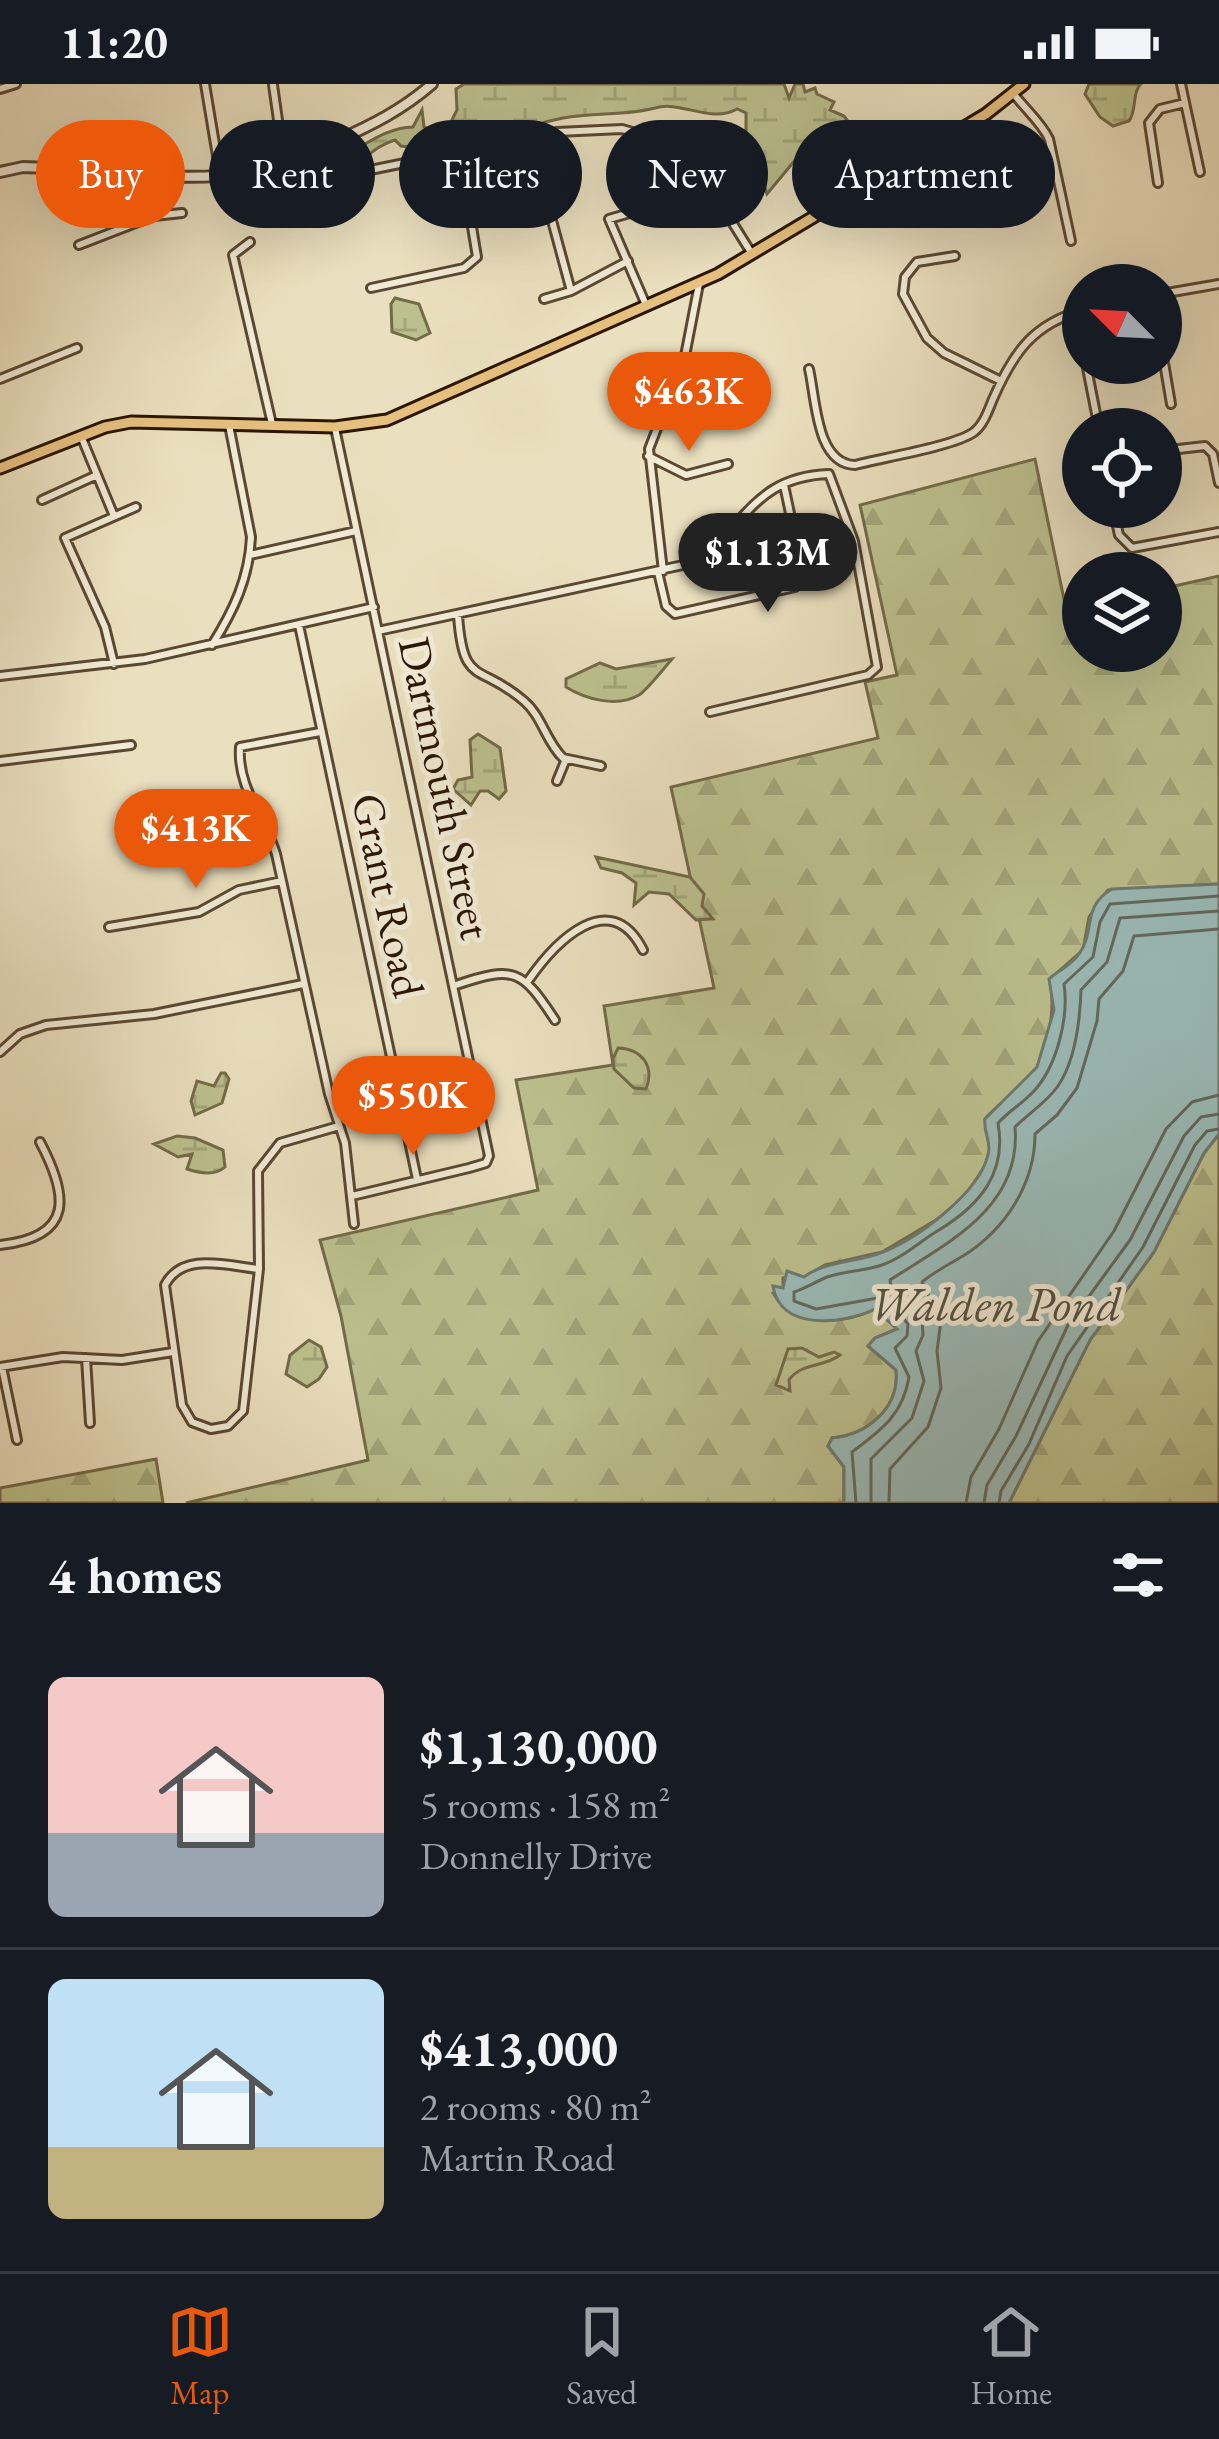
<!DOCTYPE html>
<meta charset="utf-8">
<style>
body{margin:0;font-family:"EB Garamond",serif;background:#242831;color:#f1f3f6;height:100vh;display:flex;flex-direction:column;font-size:45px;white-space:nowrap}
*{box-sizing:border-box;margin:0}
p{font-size:39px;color:#9ea1a6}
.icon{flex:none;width:66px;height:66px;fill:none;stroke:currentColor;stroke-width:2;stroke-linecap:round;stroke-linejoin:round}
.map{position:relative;height:1419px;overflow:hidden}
.panel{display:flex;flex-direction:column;background:#171b24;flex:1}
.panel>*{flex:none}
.top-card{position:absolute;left:36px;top:36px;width:1149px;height:108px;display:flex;gap:24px}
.needle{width:78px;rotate:294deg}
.buttons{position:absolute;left:1062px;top:180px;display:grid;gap:24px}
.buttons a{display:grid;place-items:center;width:120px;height:120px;border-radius:50%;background:#171b24;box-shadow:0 12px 48px #0002;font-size:60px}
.price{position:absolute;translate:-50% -102px;padding:0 27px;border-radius:42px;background:#ea580c;color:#fff;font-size:39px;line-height:78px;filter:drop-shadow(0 3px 6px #0008)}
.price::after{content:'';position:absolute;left:50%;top:72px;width:36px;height:27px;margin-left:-18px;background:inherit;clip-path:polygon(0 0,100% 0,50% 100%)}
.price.current{background:#222;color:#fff}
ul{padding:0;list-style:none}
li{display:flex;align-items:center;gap:36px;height:300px;padding:0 48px}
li+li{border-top:3px solid #363941}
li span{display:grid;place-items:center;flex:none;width:336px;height:240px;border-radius:18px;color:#555}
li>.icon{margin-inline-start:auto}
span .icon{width:144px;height:144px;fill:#fffc;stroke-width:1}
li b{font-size:51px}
h2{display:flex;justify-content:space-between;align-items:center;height:144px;padding:0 48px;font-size:51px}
.chip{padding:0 42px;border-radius:54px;background:#171b24;box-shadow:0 12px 48px #0002;font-size:42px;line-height:108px}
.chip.current{background:#ea580c;color:#fff}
.status{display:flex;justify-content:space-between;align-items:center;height:84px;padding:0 60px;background:#171b24;direction:ltr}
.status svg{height:33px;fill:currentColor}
.tab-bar{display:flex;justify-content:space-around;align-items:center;height:168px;border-top:3px solid #363941;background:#171b24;font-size:33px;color:#9ea1a6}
.tab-bar a{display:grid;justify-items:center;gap:6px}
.tab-bar .current{color:#ea580c}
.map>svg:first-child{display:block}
</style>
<div class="status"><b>11:20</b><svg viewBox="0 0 49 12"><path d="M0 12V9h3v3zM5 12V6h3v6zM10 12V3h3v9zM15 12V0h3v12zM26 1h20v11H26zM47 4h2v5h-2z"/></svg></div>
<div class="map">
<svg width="1219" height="1419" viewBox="0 0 1219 1419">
<defs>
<pattern id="forest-firs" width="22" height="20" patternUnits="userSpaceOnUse" patternTransform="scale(3)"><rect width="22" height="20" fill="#bcc08e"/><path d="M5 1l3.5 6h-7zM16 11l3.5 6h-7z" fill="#a2a479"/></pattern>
<pattern id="wetland-marsh" width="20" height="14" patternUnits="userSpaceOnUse" patternTransform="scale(3)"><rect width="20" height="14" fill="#bcc08e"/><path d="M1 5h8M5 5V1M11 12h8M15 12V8" fill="none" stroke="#a2a479"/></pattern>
</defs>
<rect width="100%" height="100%" fill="#eadfbe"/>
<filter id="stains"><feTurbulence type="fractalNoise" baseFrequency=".00167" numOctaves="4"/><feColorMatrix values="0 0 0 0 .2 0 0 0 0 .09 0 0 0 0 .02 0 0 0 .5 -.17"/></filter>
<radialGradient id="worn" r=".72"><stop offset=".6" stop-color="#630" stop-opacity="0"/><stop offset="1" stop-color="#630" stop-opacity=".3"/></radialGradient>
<path fill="url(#forest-firs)" stroke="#736b48" stroke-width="3" d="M1035,375L1066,525L1083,523V567H1161V505L1219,492V800L1108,806L1089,833L1083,866L1050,895C1056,928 1048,979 1022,1003C1009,1014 996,1022 985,1035L990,1065L985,1082L967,1109L941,1133L882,1168L825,1181L804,1193L783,1194V1204L773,1209C795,1244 841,1241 876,1225L897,1245L875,1254L868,1262L896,1286C900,1324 867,1351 832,1354L828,1362L844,1383V1419H186L368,1376L341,1232L320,1156L538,1106L516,996L613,981L604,922L714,904L671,703L878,654L865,598L897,591L860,421Z
M1219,1050V1419H1009L1090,1256L1154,1168L1204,1069Z
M156,1375L163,1419H0V1404Z"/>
<path fill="url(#wetland-marsh)" stroke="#736b48" stroke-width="3" d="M464,0H784L789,14L795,0H803L805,8L815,4L817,10L834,18L830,26L844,32L850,40L823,53L816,76L796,75L767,110L761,91L740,71L746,50V29L737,25C710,40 681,16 655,24C626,32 594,28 563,34C513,44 471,62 422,73L428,56L415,53L409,63L401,62L395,56C366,64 357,93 324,85L327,79C357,70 379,44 413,43L422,26L424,43L445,50L457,26L456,5Z
M1089,0H1141C1132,8 1137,26 1129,37L1113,42L1100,33L1085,10Z
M395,214L419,220L430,249L416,256L392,248L391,220Z
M672,575C665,583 647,606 639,611C617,624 585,615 566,603V595L600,579L616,585Z
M478,650L500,664L506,707L499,715L488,707H480L471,721L453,705L458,696L472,693L470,656Z
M596,773L690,793L704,810L702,822L713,835L696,836L669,810L649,808L634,821L636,799L622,789L601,784Z
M618,964C642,965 655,982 646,1005L634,1004L614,985L613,975Z
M221,989H225L229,995L222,1019L195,1031L191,1017L197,997L214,1002Z
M177,1052L195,1054L223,1066L225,1083C215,1092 199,1089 187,1085L192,1070L178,1073L154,1060Z
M309,1256L321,1263L327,1283L319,1295L307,1303L286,1290L290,1271Z
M802,1264L819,1273L834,1268L840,1271C823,1284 802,1278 789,1296L790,1307L776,1301L788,1265Z"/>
<path fill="#9abbb8" stroke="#6d7970" stroke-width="3" d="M1219,800V1050L1204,1069L1154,1168L1090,1256L1009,1419H844V1383L828,1362L832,1354C867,1351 900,1324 896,1286L868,1262L875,1254L897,1245L875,1225C844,1240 780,1248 773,1202L783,1204L787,1187L804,1193C827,1176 856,1179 883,1168C918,1154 979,1109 988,1071C992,1057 983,1049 985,1035L1037,983L1054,926L1049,895C1059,886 1072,881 1079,870C1096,847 1081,823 1112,805Z"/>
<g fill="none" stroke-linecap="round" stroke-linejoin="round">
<path stroke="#62685e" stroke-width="3" d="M856,1419L852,1368C881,1346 903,1331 909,1293L895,1264L907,1252L908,1240L894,1223L878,1214L816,1225L794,1217V1208C806,1204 815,1198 827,1193C844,1187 864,1187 882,1181C903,1174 920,1157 939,1146C980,1121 1007,1089 998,1039C1009,1027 1023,1019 1034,1007C1057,982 1069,933 1064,900L1093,873L1100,838L1110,820L1219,812
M871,1419V1375L912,1334L924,1297L916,1267L923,1251L922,1235L906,1214L891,1203L890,1196C947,1159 1022,1124 1015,1043C1029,1029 1046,1019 1058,1002C1075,977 1080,935 1081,906L1107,878L1120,834L1219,827
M889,1419L890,1385L928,1343L941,1304L937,1267L941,1236L922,1198C934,1188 949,1180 963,1172C1005,1146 1035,1100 1035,1050L1057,1031L1077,1004L1097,937L1099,915L1123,887L1134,852L1219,845
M966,1419L971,1393L999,1345L1038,1257L1114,1147L1166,1045L1192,1018L1219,1011
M984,1419L987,1401L1016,1352L1068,1241L1130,1156L1184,1052L1201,1033L1219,1030
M999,1419L1001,1407L1029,1360L1067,1272L1143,1163L1195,1061L1207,1047L1219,1045"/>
<g stroke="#5a4832" stroke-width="12">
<path id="minor" d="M205,0L220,90
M1181,0L1200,88
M273,1L282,64L321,96L557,48L622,45L667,58L702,90L752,170
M0,5L16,0
M1013,9C1025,25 1041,38 1049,55L1071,157
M1158,99L1149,39L1160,25L1185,19
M154,132V89
M250,158L233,171L272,340
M79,161L154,132L182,129
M955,172L917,178L905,193L903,210L927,254L944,269L1001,297
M371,204L464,184L477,173L471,137L474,131L540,117L547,118L571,207
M1161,210L1219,200
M544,215L571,207L628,177
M646,221L609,135L712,105
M1077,228L1083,263
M1161,261L1171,320
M1086,279L1099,345
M809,285C816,315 816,380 855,381C881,374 955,362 974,348C984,340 988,327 993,315C1013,269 1033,240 1083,226
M0,295L77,264
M335,344L489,1072L486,1079L469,1084L352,1112
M81,352L114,432
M1161,367L1205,362L1213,370L1219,399
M648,372L686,391L728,380
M42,416L97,391
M1113,423L1119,451L1132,464L1219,448
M250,471L356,447
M663,487L649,365L685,272L699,200
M658,488L666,522L675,530L795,503L802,486L784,401
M458,531C463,604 479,578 524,617C542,632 546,658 563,674L601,682
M299,541L417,1095
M378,547L683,481C744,456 745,393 829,390L854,457L877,583L868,591L710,628
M212,561C234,526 249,494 251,453L229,341
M114,580L105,543L65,454L136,423
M0,592L145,575L374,523
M320,648L240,663C237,704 265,733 276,770L329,1010L345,1059L354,1140
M0,677L131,661
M557,697L566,675
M109,843L199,828L239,806L282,797
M528,897C555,858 610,801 643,866
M456,901C515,881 522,886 555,936
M0,968L20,950L46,941L154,930L303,900
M0,1161C75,1153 68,1111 40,1058
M259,1185C227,1182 183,1167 165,1201L182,1321L192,1338L211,1345L228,1342L243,1327L259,1185L258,1087L280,1059L339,1042
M86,1274L90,1339
M0,1283L63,1273L122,1276L173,1268
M2,1283L17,1356"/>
</g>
<g stroke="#5a4832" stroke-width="14">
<path id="tertiary" d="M0,88L23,83C91,84 182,101 248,88C278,81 307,69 336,57C372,41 402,26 432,0"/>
</g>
<g stroke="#2a1603" stroke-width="15">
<path id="primary" d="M0,384L105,343L131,338L335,343L387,336L718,190L986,30L1024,0"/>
</g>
<use href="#minor" stroke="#f1ead5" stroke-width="6"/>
<use href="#tertiary" stroke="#f1ead5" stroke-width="8"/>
<use href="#primary" stroke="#e5c07f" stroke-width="9"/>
</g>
<g text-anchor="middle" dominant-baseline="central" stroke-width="10" stroke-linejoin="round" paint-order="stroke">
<g font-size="45" fill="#2a1603" stroke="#f1ead5">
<text transform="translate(446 704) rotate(78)">Dartmouth Street</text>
<text transform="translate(389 811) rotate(78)">Grant Road</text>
</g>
<g font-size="48" font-style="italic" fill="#515042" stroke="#f1ead5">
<text x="995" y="1220">Walden Pond</text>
</g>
</g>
<rect width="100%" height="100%" filter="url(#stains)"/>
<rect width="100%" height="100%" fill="url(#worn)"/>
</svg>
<div class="buttons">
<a><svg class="needle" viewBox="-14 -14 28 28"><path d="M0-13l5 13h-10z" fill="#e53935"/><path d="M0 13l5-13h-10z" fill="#9ea1a6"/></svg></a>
<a><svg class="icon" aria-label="locate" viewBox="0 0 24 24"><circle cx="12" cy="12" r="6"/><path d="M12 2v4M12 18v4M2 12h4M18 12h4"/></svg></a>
<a><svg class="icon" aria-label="layers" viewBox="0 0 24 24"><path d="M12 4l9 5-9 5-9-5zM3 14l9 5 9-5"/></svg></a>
</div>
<b class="price" style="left:689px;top:370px">$463K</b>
<b class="price current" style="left:768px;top:531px">$1.13M</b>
<b class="price" style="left:196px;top:807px">$413K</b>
<b class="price" style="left:413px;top:1074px">$550K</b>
<div class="top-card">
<a class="chip current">Buy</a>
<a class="chip">Rent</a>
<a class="chip">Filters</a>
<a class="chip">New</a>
<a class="chip">Apartment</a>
</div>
</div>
<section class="panel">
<h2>4 homes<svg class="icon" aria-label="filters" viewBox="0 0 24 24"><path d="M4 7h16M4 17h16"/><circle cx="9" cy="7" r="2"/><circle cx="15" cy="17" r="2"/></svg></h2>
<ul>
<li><span style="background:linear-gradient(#f6c9c9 65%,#9aa5b1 0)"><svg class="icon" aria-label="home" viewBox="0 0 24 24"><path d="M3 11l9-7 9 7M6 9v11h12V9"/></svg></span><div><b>$1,130,000</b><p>5 rooms · 158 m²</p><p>Donnelly Drive</p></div></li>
<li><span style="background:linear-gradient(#bfe0f5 70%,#c2b280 0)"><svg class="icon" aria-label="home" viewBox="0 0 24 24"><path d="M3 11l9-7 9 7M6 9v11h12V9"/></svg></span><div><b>$413,000</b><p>2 rooms · 80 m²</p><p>Martin Road</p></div></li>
</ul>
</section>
<nav class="tab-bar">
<a class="current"><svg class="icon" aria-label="map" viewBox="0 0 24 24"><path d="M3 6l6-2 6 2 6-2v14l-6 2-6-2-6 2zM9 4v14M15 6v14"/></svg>Map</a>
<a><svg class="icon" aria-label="saved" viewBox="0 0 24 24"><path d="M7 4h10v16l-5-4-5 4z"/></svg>Saved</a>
<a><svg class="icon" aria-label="home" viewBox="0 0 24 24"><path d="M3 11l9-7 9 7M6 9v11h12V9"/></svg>Home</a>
</nav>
